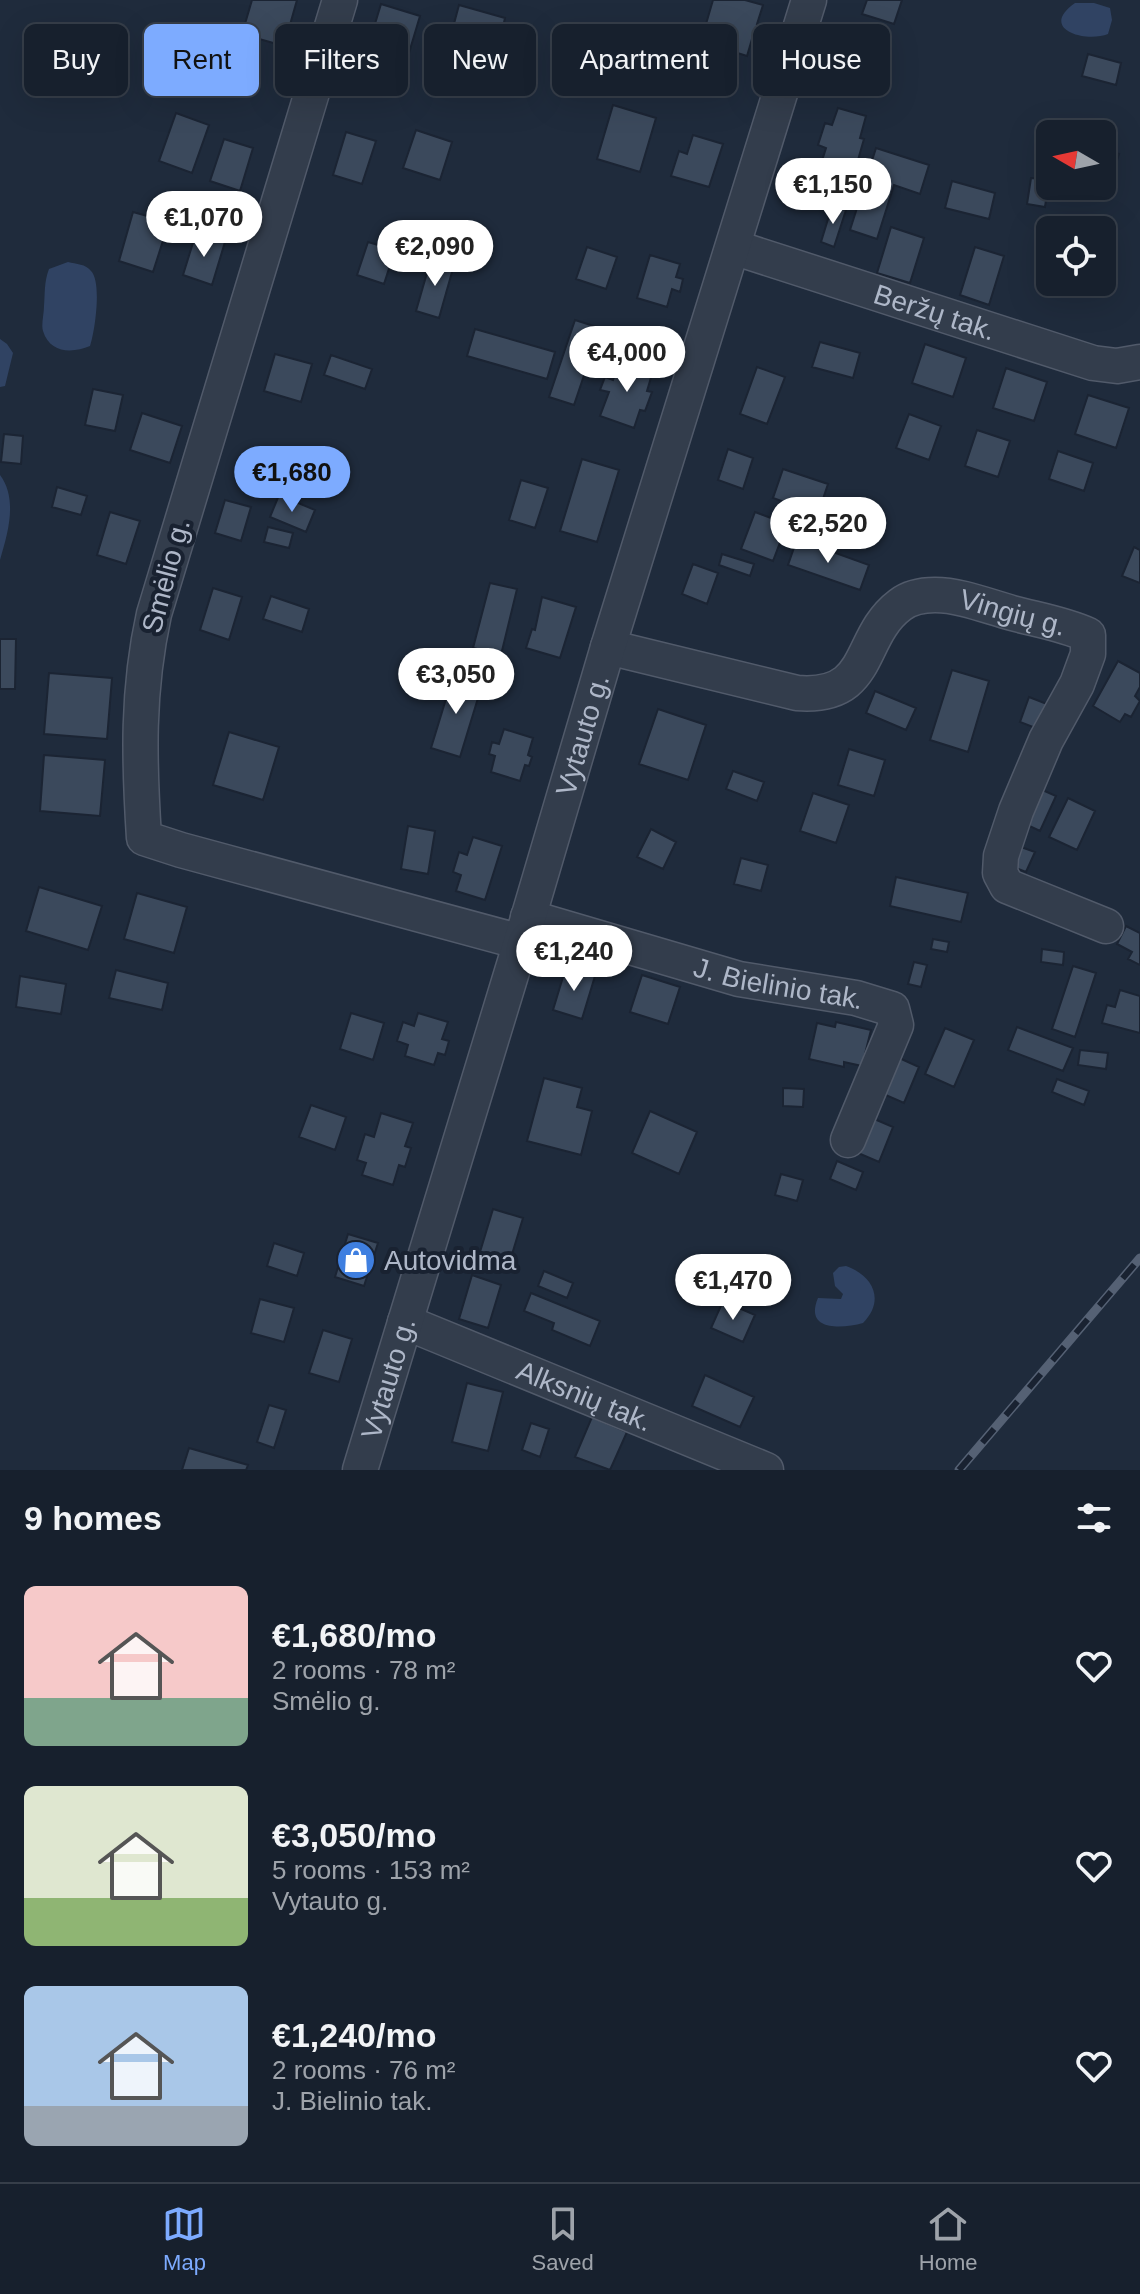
<!DOCTYPE html>
<meta charset="utf-8">
<style>
body{margin:0;font-family:Helvetica,sans-serif;background:#202835;color:#f1f3f6;height:100vh;display:flex;flex-direction:column;font-size:30px;white-space:nowrap}
*{box-sizing:border-box;margin:0}
p{font-size:26px;color:#9ea3aa}
.icon{flex:none;width:44px;height:44px;fill:none;stroke:currentColor;stroke-width:2;stroke-linecap:round;stroke-linejoin:round}
.map{position:relative;height:1470px;overflow:hidden}
.details{display:flex;flex-direction:column;background:#17202d;flex:1}
.details>*{flex:none}
.banner{position:absolute;left:24px;top:24px;width:1092px;height:72px;display:flex;gap:16px}
.needle{width:52px;rotate:279deg}
.fabs{position:absolute;left:1036px;top:120px;display:grid;gap:16px}
.fabs a{display:grid;place-items:center;width:80px;height:80px;border-radius:12px;background:#17202d;box-shadow:0 8px 32px #0002,0 0 0 2px #363e49;font-size:40px}
.price{position:absolute;translate:-50% -68px;padding:0 18px;border-radius:28px;background:#fff;color:#222;font-size:26px;line-height:52px;filter:drop-shadow(0 2px 4px #0008)}
.price::after{content:'';position:absolute;left:50%;top:48px;width:24px;height:18px;margin-left:-12px;background:inherit;clip-path:polygon(0 0,100% 0,50% 100%)}
.price.selected{background:#7dabff;color:#111}
ul{padding:0;list-style:none}
li{display:flex;align-items:center;gap:24px;height:200px;padding:0 24px}
li span{display:grid;place-items:center;flex:none;width:224px;height:160px;border-radius:12px;color:#555}
li>.icon{margin-inline-start:auto}
span .icon{width:96px;height:96px;fill:#fffc;stroke-width:1}
li b{font-size:34px}
h2{display:flex;justify-content:space-between;align-items:center;height:96px;padding:0 24px;font-size:34px}
.pill{padding:0 28px;border-radius:12px;background:#17202d;box-shadow:0 8px 32px #0002,0 0 0 2px #363e49;font-size:28px;line-height:72px}
.pill.selected{background:#7dabff;color:#111}
.tabs{display:flex;justify-content:space-around;align-items:center;height:112px;border-top:2px solid #363e49;background:#17202d;font-size:22px;color:#9ea3aa}
.tabs a{display:grid;justify-items:center;gap:4px}
.tabs .selected{color:#7dabff}
.map>svg:first-child{display:block}
</style>
<div class="map">
<svg width="1140" height="1470" viewBox="0 0 1140 1470">
<rect width="100%" height="100%" fill="#1f2b3c"/>
<path fill="#304363" d="M1075,3H1094L1110,8L1112,20L1108,34C1085,43 1038,29 1075,3Z
M68,262C76,264 86,264 91,271C102,282 95,331 90,346C73,353 50,354 43,331C41,325 44,314 44,306C45,293 44,282 49,269Z
M0,339L7,344L13,353L5,386L0,387Z
M0,475C18,499 8,533 0,560Z
M846,1266C874,1276 885,1301 863,1323C841,1329 804,1331 818,1298L841,1299L843,1294L835,1286L833,1273L839,1267Z"/>
<path fill="#3b495c" stroke="#1b2433" stroke-width="2" d="M252,0H297L284,46L242,34Z
M713,0H745L763,5L757,24L763,26L758,41L752,39L747,56L718,47L724,30L706,24Z
M867,0H902L894,24L862,14Z
M381,4L420,16L403,73L364,60Z
M459,5L505,18L503,27L512,29L503,67L463,57L465,50L448,46Z
M635,29L670,37L666,55L631,47Z
M193,35L230,46L224,66L187,56Z
M1088,54L1121,63L1116,85L1082,76Z
M613,105L656,118L640,172L597,159Z
M838,108L866,116L860,138L864,139L856,167L851,165L848,175L820,167L826,148L818,145L825,123L832,125Z
M176,113L209,125L192,173L159,161Z
M416,130L452,142L440,180L403,168Z
M346,132L376,141L362,184L333,175Z
M693,135L723,144L709,187L671,176L679,151L687,154Z
M224,139L253,148L240,191L210,181Z
M876,148L929,165L920,194L894,185L877,239L850,230Z
M1102,149L1119,154L1111,179L1102,176Z
M1031,178L1049,180L1045,207L1027,204Z
M952,181L995,193L989,219L945,208Z
M832,206L846,210L834,247L821,242Z
M133,212L169,222L153,272L119,261Z
M891,227L924,238L910,283L877,273Z
M196,233L225,242L212,285L183,275Z
M368,242L395,250L384,284L357,275Z
M587,247L617,257L606,289L576,279Z
M975,247L1004,256L989,305L960,295Z
M650,255L680,264L676,277L683,279L680,292L672,289L667,307L637,298Z
M431,259L454,265L439,318L416,311Z
M575,320L600,328L574,405L549,397Z
M475,329L555,352L547,379L467,356Z
M820,342L860,353L853,378L812,367Z
M925,344L966,358L953,397L912,383Z
M275,354L312,364L301,402L264,391Z
M331,355L372,369L365,389L324,375Z
M620,360L653,371L647,391L652,392L645,411L640,410L634,428L600,416L609,392L600,390L605,377L613,380Z
M757,367L785,377L767,424L740,414Z
M1006,368L1047,382L1034,421L993,408Z
M93,389L123,395L115,431L85,425Z
M1088,395L1129,408L1116,448L1075,434Z
M142,413L182,426L170,463L130,450Z
M909,414L941,426L929,460L896,448Z
M977,430L1010,441L998,477L965,466Z
M4,434L23,436L21,464L1,462Z
M728,449L753,458L743,489L718,480Z
M1058,451L1093,463L1084,491L1049,479Z
M582,459L619,470L597,542L560,531Z
M783,469L828,484L818,514L773,498Z
M521,480L548,488L535,528L509,520Z
M57,487L87,496L81,515L52,507Z
M279,495L315,510L306,532L270,517Z
M225,500L251,507L241,541L215,533Z
M110,512L140,521L126,564L97,555Z
M755,512L787,524L773,561L741,549Z
M268,527L293,533L289,548L264,542Z
M797,539L869,565L860,590L788,565Z
M1134,547L1140,550V583L1122,576Z
M722,554L754,564L750,576L719,565Z
M693,564L718,573L707,604L682,594Z
M490,583L517,589L501,655L473,648Z
M213,588L242,597L229,640L200,630Z
M271,596L309,609L302,632L263,619Z
M542,597L576,607L560,658L526,648L532,629L535,630Z
M0,639H16L15,689H0Z
M1118,661L1140,673V687L1135,696L1140,701L1131,717L1125,714L1120,722L1093,706Z
M952,670L989,681L968,752L930,740Z
M49,673L112,678L107,739L44,734Z
M453,676L482,685L460,757L431,748Z
M875,691L916,708L906,730L866,713Z
M1029,697L1047,704L1038,729L1020,722Z
M658,709L706,725L688,780L639,764Z
M504,729L533,738L528,755L532,757L529,766L525,765L520,781L491,772L495,756L489,754L492,742L499,744Z
M229,732L279,747L263,800L213,785Z
M849,749L885,760L874,796L838,785Z
M44,755L105,760L100,816L40,811Z
M733,771L764,782L757,801L726,789Z
M1038,788L1056,796L1040,831L1023,823Z
M813,793L849,805L836,843L800,831Z
M1068,798L1095,811L1077,850L1049,837Z
M408,826L435,831L428,874L401,869Z
M651,829L676,842L663,869L637,857Z
M473,837L502,846L485,900L456,891L461,875L453,872L459,852L467,855Z
M1021,847L1035,852L1026,872L1013,867Z
M741,858L768,865L761,891L734,884Z
M896,877L968,893L961,922L890,906Z
M39,887L102,906L88,950L26,931Z
M137,893L187,907L174,953L124,939Z
M1126,926L1140,933V965L1128,959L1132,952L1117,944Z
M933,939L949,942L947,952L931,949Z
M1042,949L1064,952L1063,965L1041,962Z
M914,962L927,965L921,987L908,984Z
M1073,966L1096,973L1075,1037L1052,1029Z
M566,967L595,976L582,1019L553,1010Z
M116,970L168,983L162,1010L109,998Z
M642,975L680,987L668,1024L630,1012Z
M20,976L66,984L61,1014L16,1007Z
M1120,990L1140,996V1033L1102,1023L1107,1005L1115,1007Z
M351,1013L384,1023L373,1060L340,1049Z
M418,1013L448,1022L442,1039L449,1041L445,1055L438,1053L434,1065L405,1056L408,1045L397,1041L403,1022L414,1026Z
M836,1022L871,1030L862,1066L844,1062V1067L809,1059L817,1023L835,1027Z
M1017,1027L1073,1048L1063,1071L1008,1050Z
M945,1028L974,1040L954,1087L925,1074Z
M1080,1050L1108,1053L1106,1069L1078,1065Z
M897,1057L919,1067L904,1103L881,1093Z
M544,1078L582,1088L577,1107L592,1111L581,1155L527,1141Z
M1057,1079L1089,1091L1084,1105L1052,1092Z
M783,1088L804,1089L803,1107L783,1106Z
M311,1105L346,1117L335,1150L299,1137Z
M650,1111L697,1132L679,1174L632,1153Z
M381,1113L413,1123L405,1146L411,1148L405,1167L399,1165L393,1185L362,1175L366,1163L357,1160L365,1134L374,1137Z
M872,1118L893,1127L879,1162L858,1153Z
M837,1161L863,1172L856,1190L830,1179Z
M781,1174L803,1180L797,1201L775,1195Z
M493,1209L523,1218L510,1261L480,1252Z
M348,1234L378,1243L364,1286L335,1277Z
M274,1243L304,1253L297,1276L267,1266Z
M544,1271L573,1283L567,1298L538,1286Z
M472,1275L501,1285L488,1328L459,1319Z
M531,1293L600,1321L590,1346L552,1330L554,1323L524,1311Z
M260,1299L294,1308L284,1342L251,1333Z
M723,1301L755,1315L743,1342L711,1328Z
M323,1330L352,1339L339,1382L309,1373Z
M705,1375L754,1397L740,1427L692,1406Z
M467,1383L503,1392L488,1451L452,1442Z
M269,1405L286,1410L274,1448L257,1442Z
M592,1417L627,1432L610,1470L575,1457Z
M531,1423L549,1429L540,1457L522,1450Z
M189,1448L248,1465L246,1470H182Z"/>
<g fill="none" stroke-linecap="round" stroke-linejoin="round">
<g stroke="#515a6a" stroke-width="37">
<g id="minor">
<path d="M340,0L154,614C137,691 139,760 144,838L181,850L521,942"/>
<path id="s1" d="M733,247L1093,363L1117,366L1140,362"/>
<path id="s2" d="M608,647L797,693C874,699 856,638 900,605C909,598 923,595 935,595C960,595 987,606 1012,613C1038,620 1064,624 1088,635V654L1077,684L1046,740L1016,811L1001,856L1000,873L1007,886L1106,926"/>
<path id="s3" d="M528,917L739,979L856,998L892,1009L896,1025L848,1140"/>
<path id="s4" d="M405,1322L766,1470"/>
<path id="s5" d="M360,1470L521,942L608,647L809,0"/>
</g>
</g>
<use href="#minor" stroke="#333d4c" stroke-width="34"/>
<g stroke="#556174" stroke-width="9">
<path id="rail" d="M959,1470L1140,1258"/>
</g>
<use href="#rail" stroke="#192231" stroke-width="6" stroke-dasharray="18" stroke-linecap="butt"/>
</g>
<defs>
<g id="shop-disc" transform="scale(2)"><circle r="9.5" fill="#3f7fe0" stroke="#192231"/><path d="M-5-2.5h2.3a2.7 3.5 0 0 1 5.4 0H5L5.5 6h-11ZM-1.5-2.5h3a1.5 2.3 0 0 0-3 0Z" fill="#fff"/></g>
</defs>
<g fill-rule="evenodd">
<use href="#shop-disc" x="356" y="1260"/>
</g>
<g text-anchor="middle" dominant-baseline="central" stroke-width="8" stroke-linejoin="round" paint-order="stroke">
<g font-size="28" fill="#aeb7c8" stroke="#192231">
<text stroke="none"><textPath href="#s1" startOffset="212">Beržų tak.</textPath></text>
<text transform="translate(166 576) rotate(-75)">Smėlio g.</text>
<text stroke="none"><textPath href="#s2" startOffset="458">Vingių g.</textPath></text>
<text stroke="none"><textPath href="#s5" startOffset="768">Vytauto g.</textPath></text>
<text stroke="none"><textPath href="#s3" startOffset="260">J. Bielinio tak.</textPath></text>
<text stroke="none"><textPath href="#s5" startOffset="96">Vytauto g.</textPath></text>
<text stroke="none"><textPath href="#s4" startOffset="194">Alksnių tak.</textPath></text>
</g>
<g font-size="28" fill="#aeb7c8" stroke="#192231" text-anchor="start">
<text x="384" y="1260">Autovidma</text>
</g>
</g>
</svg>
<div class="fabs">
<a><svg class="needle" viewBox="-14 -14 28 28"><path d="M0-13l5 13h-10z" fill="#e53935"/><path d="M0 13l5-13h-10z" fill="#9ea3aa"/></svg></a>
<a><svg class="icon" aria-label="locate" viewBox="0 0 24 24"><circle cx="12" cy="12" r="6"/><path d="M12 2v4M12 18v4M2 12h4M18 12h4"/></svg></a>
</div>
<b class="price" style="left:833px;top:226px">€1,150</b>
<b class="price" style="left:204px;top:259px">€1,070</b>
<b class="price" style="left:435px;top:288px">€2,090</b>
<b class="price" style="left:627px;top:394px">€4,000</b>
<b class="price selected" style="left:292px;top:514px">€1,680</b>
<b class="price" style="left:828px;top:565px">€2,520</b>
<b class="price" style="left:456px;top:716px">€3,050</b>
<b class="price" style="left:574px;top:993px">€1,240</b>
<b class="price" style="left:733px;top:1322px">€1,470</b>
<div class="banner">
<a class="pill">Buy</a>
<a class="pill selected">Rent</a>
<a class="pill">Filters</a>
<a class="pill">New</a>
<a class="pill">Apartment</a>
<a class="pill">House</a>
</div>
</div>
<section class="details">
<h2>9 homes<svg class="icon" aria-label="filters" viewBox="0 0 24 24"><path d="M4 7h16M4 17h16"/><circle cx="9" cy="7" r="2"/><circle cx="15" cy="17" r="2"/></svg></h2>
<ul>
<li><span style="background:linear-gradient(#f6c9c9 70%,#7fa58c 0)"><svg class="icon" aria-label="home" viewBox="0 0 24 24"><path d="M3 11l9-7 9 7M6 9v11h12V9"/></svg></span><div><b>€1,680/mo</b><p>2 rooms · 78 m²</p><p>Smėlio g.</p></div><svg class="icon" aria-label="heart" viewBox="0 0 24 24"><path d="M12 20l-8-8c-3-5 5-10 8-4 3-6 11-1 8 4z"/></svg></li>
<li><span style="background:linear-gradient(#dfe7d0 70%,#8fb573 0)"><svg class="icon" aria-label="home" viewBox="0 0 24 24"><path d="M3 11l9-7 9 7M6 9v11h12V9"/></svg></span><div><b>€3,050/mo</b><p>5 rooms · 153 m²</p><p>Vytauto g.</p></div><svg class="icon" aria-label="heart" viewBox="0 0 24 24"><path d="M12 20l-8-8c-3-5 5-10 8-4 3-6 11-1 8 4z"/></svg></li>
<li><span style="background:linear-gradient(#a9c7e8 75%,#9aa5b1 0)"><svg class="icon" aria-label="home" viewBox="0 0 24 24"><path d="M3 11l9-7 9 7M6 9v11h12V9"/></svg></span><div><b>€1,240/mo</b><p>2 rooms · 76 m²</p><p>J. Bielinio tak.</p></div><svg class="icon" aria-label="heart" viewBox="0 0 24 24"><path d="M12 20l-8-8c-3-5 5-10 8-4 3-6 11-1 8 4z"/></svg></li>
</ul>
</section>
<nav class="tabs">
<a class="selected"><svg class="icon" aria-label="map" viewBox="0 0 24 24"><path d="M3 6l6-2 6 2 6-2v14l-6 2-6-2-6 2zM9 4v14M15 6v14"/></svg>Map</a>
<a><svg class="icon" aria-label="saved" viewBox="0 0 24 24"><path d="M7 4h10v16l-5-4-5 4z"/></svg>Saved</a>
<a><svg class="icon" aria-label="home" viewBox="0 0 24 24"><path d="M3 11l9-7 9 7M6 9v11h12V9"/></svg>Home</a>
</nav>
